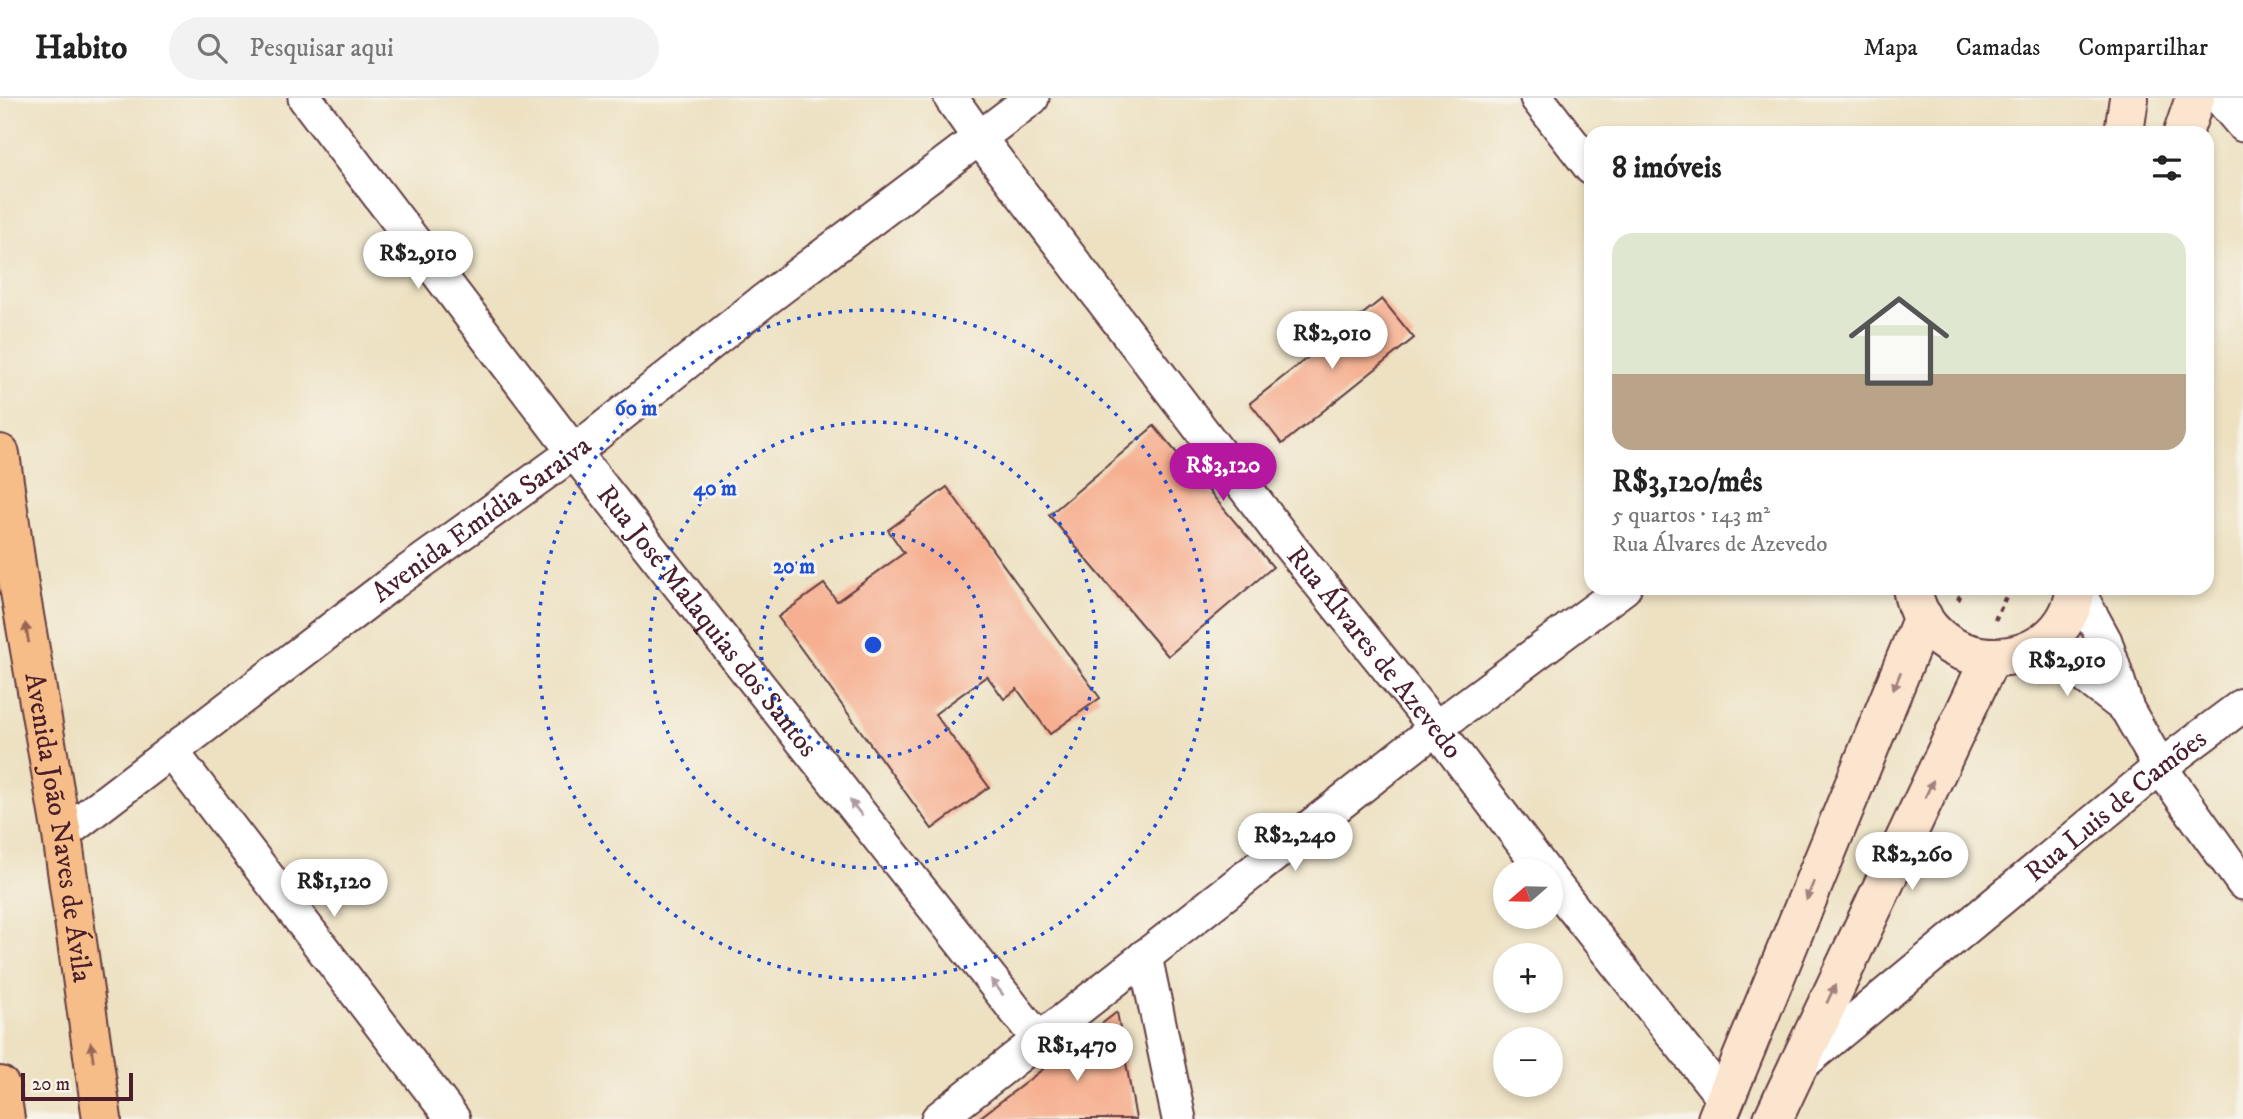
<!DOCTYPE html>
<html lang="pt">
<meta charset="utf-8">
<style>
body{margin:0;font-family:"IM FELL DW Pica",serif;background:#f2f2f2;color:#222;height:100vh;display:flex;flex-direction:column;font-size:26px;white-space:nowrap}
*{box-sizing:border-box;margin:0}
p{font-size:23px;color:#767676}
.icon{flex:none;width:38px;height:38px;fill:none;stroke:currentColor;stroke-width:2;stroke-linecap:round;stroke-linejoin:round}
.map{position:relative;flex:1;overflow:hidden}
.drawer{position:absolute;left:1584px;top:28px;width:630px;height:469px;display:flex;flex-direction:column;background:#fff;border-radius:21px;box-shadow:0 4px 10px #0003}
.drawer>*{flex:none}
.needle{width:46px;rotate:250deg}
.controls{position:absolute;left:1493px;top:761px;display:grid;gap:14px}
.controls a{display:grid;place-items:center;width:70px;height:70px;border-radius:50%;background:#fff;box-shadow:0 4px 10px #0003;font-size:35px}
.scale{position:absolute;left:21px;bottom:18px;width:112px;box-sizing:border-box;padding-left:7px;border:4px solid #4a1f2b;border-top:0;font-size:19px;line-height:24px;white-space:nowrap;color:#4a1f2b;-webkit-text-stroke:5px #f7f3e8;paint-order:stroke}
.price{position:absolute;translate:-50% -60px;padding:0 16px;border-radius:24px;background:#fff;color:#222;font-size:23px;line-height:46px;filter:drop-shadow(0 2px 4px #0008)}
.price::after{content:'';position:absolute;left:50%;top:42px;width:21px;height:16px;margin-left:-10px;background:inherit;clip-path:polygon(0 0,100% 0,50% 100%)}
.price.selected{background:#b5179e;color:#fff}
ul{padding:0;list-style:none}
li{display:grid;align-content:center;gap:14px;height:371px;padding:0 28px}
li span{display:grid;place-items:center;height:217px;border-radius:21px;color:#555}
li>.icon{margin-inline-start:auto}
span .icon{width:126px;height:126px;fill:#fffc;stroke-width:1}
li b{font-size:30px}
h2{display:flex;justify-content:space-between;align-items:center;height:84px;padding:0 28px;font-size:30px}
header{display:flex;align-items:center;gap:42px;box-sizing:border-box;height:98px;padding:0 35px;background:#fff;border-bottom:2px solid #e0e0e0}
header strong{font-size:33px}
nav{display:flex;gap:38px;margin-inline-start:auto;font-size:24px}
.search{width:490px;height:63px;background:#f2f2f2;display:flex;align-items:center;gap:18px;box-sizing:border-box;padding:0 24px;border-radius:38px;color:#767676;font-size:26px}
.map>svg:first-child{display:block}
</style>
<header>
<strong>Habito</strong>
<div class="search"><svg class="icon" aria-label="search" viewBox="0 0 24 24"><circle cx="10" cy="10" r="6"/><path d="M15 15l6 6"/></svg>Pesquisar aqui</div>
<nav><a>Mapa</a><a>Camadas</a><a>Compartilhar</a></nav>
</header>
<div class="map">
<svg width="2243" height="1021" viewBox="0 0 2243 1021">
<rect width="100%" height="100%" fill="#f7f3e8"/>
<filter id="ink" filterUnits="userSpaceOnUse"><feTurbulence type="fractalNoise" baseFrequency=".0143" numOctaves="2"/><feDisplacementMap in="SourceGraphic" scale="14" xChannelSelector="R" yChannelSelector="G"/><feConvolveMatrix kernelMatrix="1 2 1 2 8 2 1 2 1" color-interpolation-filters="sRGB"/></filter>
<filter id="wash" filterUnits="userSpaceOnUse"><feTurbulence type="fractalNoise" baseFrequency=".00686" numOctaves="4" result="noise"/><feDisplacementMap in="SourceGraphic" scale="28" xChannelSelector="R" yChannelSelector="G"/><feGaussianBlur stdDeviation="1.57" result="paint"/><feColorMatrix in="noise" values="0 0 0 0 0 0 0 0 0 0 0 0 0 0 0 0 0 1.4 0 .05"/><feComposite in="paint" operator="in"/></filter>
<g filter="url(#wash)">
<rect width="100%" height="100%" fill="#ede1c2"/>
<g id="blocks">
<path fill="#f6af90" d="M1382,201L1414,240L1282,346L1250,305Z
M1154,328L1273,469L1168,558L1049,417Z
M947,389L1100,600L1050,636L1017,591L1004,601L987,578L935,616L989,689L932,731L778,519L824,486L837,503L904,455L888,432Z
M1117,914L1136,1021H978Z"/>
</g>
</g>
<g filter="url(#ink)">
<use href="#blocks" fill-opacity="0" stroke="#623c42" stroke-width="2"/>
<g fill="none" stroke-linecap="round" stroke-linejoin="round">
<g stroke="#623c42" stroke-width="37">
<g id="minor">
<path id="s1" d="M305,0L574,354L1039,942"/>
<path id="s2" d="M951,0L980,41L1288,446L1436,630L1545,774"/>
<path d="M1537,0L1591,70"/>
<path d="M2220,0L2243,27"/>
<path d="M2076,490L2105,543L2127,611L2160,669L2243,785"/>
<path d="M2042,545L2127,611"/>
<path d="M172,654L453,1021"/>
<path id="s3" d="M62,737L388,488L574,354L762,204L1032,0"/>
<path d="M1550,781L1725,1002"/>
<path d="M1145,858L1179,1021"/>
<path id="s4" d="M1797,970L2160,669L2243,607"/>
<path d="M938,1021L1436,630L1624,490"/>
</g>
</g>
<g stroke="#623c42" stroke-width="42">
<path id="secondary" d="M2124,35L2129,0
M2183,35L2195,0
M1912,490C1927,582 2063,582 2076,490
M1717,1021L1923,519
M1773,1021L1990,561"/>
</g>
<g stroke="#623c42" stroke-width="42">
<g id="primary">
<path id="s5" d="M0,356L19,488L62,737L102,1021"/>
<path d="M0,988L5,1021"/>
</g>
</g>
<path stroke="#623c42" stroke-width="4.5" stroke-dasharray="5 5" stroke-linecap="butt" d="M1958,502L1964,490
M1995,522L2010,490"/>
<use href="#minor" stroke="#fff" stroke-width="33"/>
<use href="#secondary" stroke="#fce5cf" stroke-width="38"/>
<use href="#primary" stroke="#f7bd88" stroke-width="38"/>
</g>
<defs><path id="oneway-solid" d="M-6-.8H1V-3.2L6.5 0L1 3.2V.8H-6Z" transform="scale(1.75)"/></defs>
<g fill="#986655">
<use href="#oneway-solid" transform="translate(27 535) rotate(-100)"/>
<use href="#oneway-solid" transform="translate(92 954) rotate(-98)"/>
</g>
<g fill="#a3827d">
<use href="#oneway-solid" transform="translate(1897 583) rotate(112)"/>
<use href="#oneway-solid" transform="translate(1929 691) rotate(-65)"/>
<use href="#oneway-solid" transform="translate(1810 793) rotate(112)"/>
<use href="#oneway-solid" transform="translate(1831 896) rotate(-65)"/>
</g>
<g fill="#ae9aa0">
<use href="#oneway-solid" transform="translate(856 710) rotate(-128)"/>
<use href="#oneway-solid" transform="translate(997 889) rotate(-128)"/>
</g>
</g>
<g fill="none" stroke="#1d4ed8" stroke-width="3.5" stroke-dasharray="3.5 7">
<circle cx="873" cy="547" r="112"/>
<circle cx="873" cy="547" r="223"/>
<circle cx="873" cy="547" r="335"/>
</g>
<g text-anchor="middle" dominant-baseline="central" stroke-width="6" stroke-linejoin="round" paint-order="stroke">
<g font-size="28" fill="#4a1f2b" stroke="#f7f3e8">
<text stroke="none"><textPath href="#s3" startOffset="525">Avenida Emídia Saraiva</textPath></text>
<text stroke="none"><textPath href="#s1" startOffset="660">Rua José Malaquias dos Santos</textPath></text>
<text stroke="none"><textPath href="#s2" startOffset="698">Rua Álvares de Azevedo</textPath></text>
<text stroke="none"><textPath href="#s4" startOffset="413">Rua Luis de Camões</textPath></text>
<text stroke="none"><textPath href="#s5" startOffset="378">Avenida João Naves de Ávila</textPath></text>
</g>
</g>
<circle cx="873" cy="547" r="10" fill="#1d4ed8" stroke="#f7f3e8" stroke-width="3.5"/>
<g font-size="21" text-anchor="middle" font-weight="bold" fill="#1d4ed8" stroke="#f7f3e8" stroke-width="6" stroke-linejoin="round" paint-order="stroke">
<text x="636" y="317">60 m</text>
<text x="715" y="397">40 m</text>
<text x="794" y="475">20 m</text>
</g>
</svg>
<div class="controls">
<a><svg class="needle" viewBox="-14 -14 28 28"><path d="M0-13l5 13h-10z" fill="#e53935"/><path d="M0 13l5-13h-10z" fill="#767676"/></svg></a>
<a>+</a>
<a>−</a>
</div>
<div class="scale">20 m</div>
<b class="price" style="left:418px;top:193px">R$2,910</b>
<b class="price" style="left:1332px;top:273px">R$2,010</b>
<b class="price selected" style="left:1223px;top:405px">R$3,120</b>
<b class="price" style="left:2067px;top:600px">R$2,910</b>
<b class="price" style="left:1295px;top:775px">R$2,240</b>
<b class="price" style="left:1912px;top:794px">R$2,260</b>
<b class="price" style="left:334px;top:821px">R$1,120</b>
<b class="price" style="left:1077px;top:985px">R$1,470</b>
<section class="drawer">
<h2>8 imóveis<svg class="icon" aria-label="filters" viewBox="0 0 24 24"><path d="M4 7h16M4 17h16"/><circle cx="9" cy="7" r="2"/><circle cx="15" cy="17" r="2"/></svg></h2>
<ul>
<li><span style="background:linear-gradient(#dfe7d0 65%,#b9a48a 0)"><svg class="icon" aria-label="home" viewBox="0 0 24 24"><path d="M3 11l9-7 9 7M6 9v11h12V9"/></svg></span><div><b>R$3,120/mês</b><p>5 quartos · 143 m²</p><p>Rua Álvares de Azevedo</p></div></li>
</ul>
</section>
</div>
